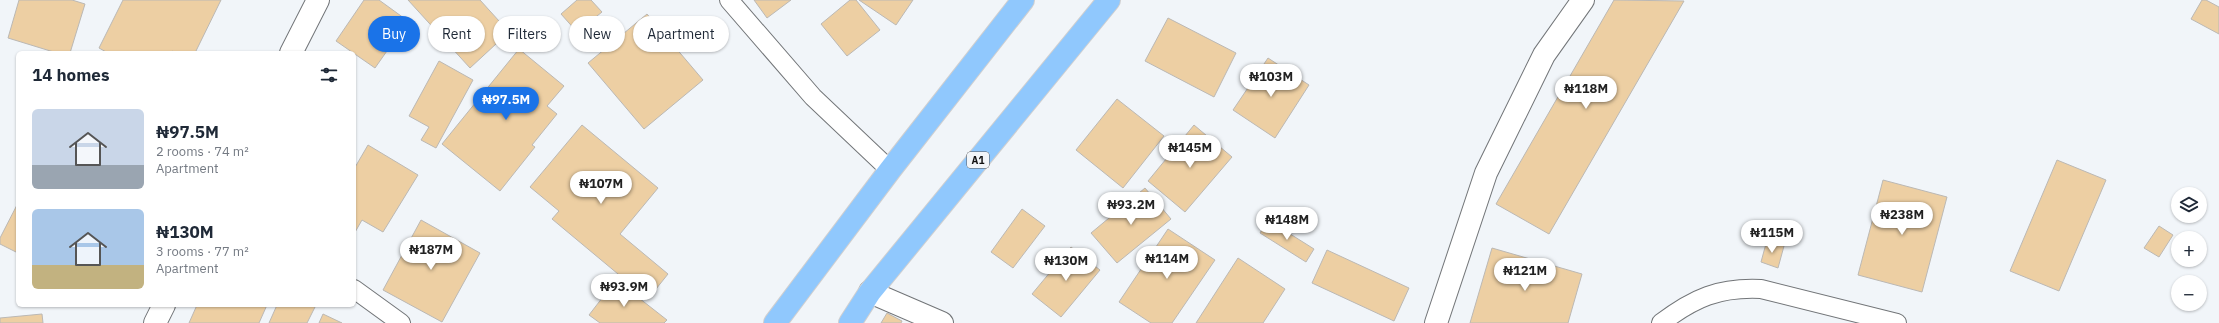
<!DOCTYPE html>
<meta charset="utf-8">
<style>
body{margin:0;font-family:"IBM Plex Sans",sans-serif;background:#f2f2f3;color:#1f2937;height:100vh;display:flex;flex-direction:column;font-size:15px;white-space:nowrap}
*{box-sizing:border-box;margin:0}
p{font-size:13px;color:#747a83}
.icon{flex:none;width:22px;height:22px;fill:none;stroke:currentColor;stroke-width:2;stroke-linecap:round;stroke-linejoin:round}
.map{position:relative;flex:1;overflow:hidden}
.drawer{position:absolute;left:16px;top:51px;width:340px;height:256px;display:flex;flex-direction:column;background:#fff;border-radius:6px;box-shadow:0 1px 3px #0004}
.drawer>*{flex:none}
.guide{position:absolute;left:368px;top:16px;width:380px;height:36px;display:flex;gap:8px}
.fabs{position:absolute;left:2171px;top:187px;display:grid;gap:8px}
.fabs a{display:grid;place-items:center;width:36px;height:36px;border-radius:50%;background:#fff;box-shadow:0 1px 3px #0004;font-size:20px}
.price{position:absolute;translate:-50% -34px;padding:0 9px;border-radius:14px;background:#fff;color:#222;font-size:13px;line-height:26px;filter:drop-shadow(0 1px 2px #0008)}
.price::after{content:'';position:absolute;left:50%;top:24px;width:12px;height:9px;margin-left:-6px;background:inherit;clip-path:polygon(0 0,100% 0,50% 100%)}
.price.active{background:#1a73e8;color:#fff}
ul{padding:0;list-style:none}
li{display:flex;align-items:center;gap:12px;height:100px;padding:0 16px}
li span{display:grid;place-items:center;flex:none;width:112px;height:80px;border-radius:6px;color:#555}
li>.icon{margin-inline-start:auto}
span .icon{width:48px;height:48px;fill:#fffc;stroke-width:1}
li b{font-size:17px}
h2{display:flex;justify-content:space-between;align-items:center;height:48px;padding:0 16px;font-size:17px}
.tag{padding:0 14px;border-radius:18px;background:#fff;box-shadow:0 1px 3px #0004;font-size:14px;line-height:36px}
.tag.active{background:#1a73e8;color:#fff}
.map>svg:first-child{display:block}
</style>
<div class="map">
<svg width="2219" height="323" viewBox="0 0 2219 323">
<rect width="100%" height="100%" fill="#f1f5f9"/>
<path fill="#edcfa3" stroke="#bbb8b4" d="M19,0H72L85,4L70,53H57L8,38Z
M123,0H221L195,53H176L172,51L171,53H108L99,48Z
M364,0H379L408,21L375,68L336,41Z
M408,0H480L509,32L470,68Z
M577,0H591L602,12L577,32L561,14Z
M754,0H791L767,18Z
M850,0H856L880,30L847,56L821,24Z
M859,0H913L896,25Z
M1614,0L1684,1L1549,234L1496,204Z
M2202,0H2206L2219,7V34L2191,19Z
M647,14L703,80L644,129L588,63Z
M1168,18L1236,53L1214,97L1145,61Z
M519,49L564,86L547,106L557,114L532,145L535,147L500,191L442,144Z
M1268,58L1309,85L1275,138L1233,110Z
M439,61L473,80L436,148L421,140L429,127L409,116Z
M1117,99L1164,136L1123,188L1076,150Z
M582,125L658,188L620,234L668,274L648,299L552,219L559,211L530,187Z
M1194,125L1232,157L1185,212L1148,181Z
M368,145L418,175L383,232L362,220L354,234V169Z
M2057,160L2106,180L2059,291L2010,271Z
M1883,180L1947,197L1922,292L1858,275Z
M1145,188L1171,219L1117,263L1091,233Z
M18,203V253L0,244V238Z
M1022,209L1045,226L1013,268L991,252Z
M421,220L480,253L442,322L383,290Z
M1268,220L1314,249L1306,262L1260,233Z
M2159,226L2173,235L2159,257L2144,248Z
M1168,229L1215,260L1172,323H1151L1119,302Z
M1767,240L1784,246L1778,268L1761,262Z
M1071,247L1100,270L1061,317L1032,294Z
M1492,248L1582,274L1568,323H1470Z
M1327,250L1409,288L1394,321L1312,283Z
M1238,258L1285,289L1263,323H1196Z
M616,280L667,320L664,323H600L589,315Z
M197,305H267L259,323H189Z
M277,305H316L307,323H269Z
M887,313L902,321L901,323H881Z
M42,314L43,323H0V318Z
M323,314L342,323H319Z"/>
<g fill="none" stroke-linecap="round" stroke-linejoin="round">
<g stroke="#727578" stroke-width="20">
<path id="lane" d="M729,0L813,97L890,170
M354,289L401,323
M1661,323C1694,298 1719,287 1761,289L1897,323"/>
</g>
<g stroke="#727578" stroke-width="24">
<path id="street" d="M291,53L318,0
M870,292L942,323
M155,323L164,305
M1436,323L1486,173L1544,55L1583,0"/>
</g>
<g stroke="#cfcfd0" stroke-width="24">
<path id="highway" d="M775,323L890,170L1023,0
M850,323L870,292L1109,0"/>
</g>
<use href="#lane" stroke="#fff" stroke-width="18"/>
<use href="#street" stroke="#fff" stroke-width="22"/>
<use href="#highway" stroke="#90c8fd" stroke-width="22"/>
</g>
<g text-anchor="middle" dominant-baseline="central" stroke-width="3" stroke-linejoin="round" paint-order="stroke">
<rect fill="#f1f5f9" stroke="#545557" stroke-width="1" x="967" y="152" width="22" height="16" rx="3"/>
<g font-size="10" font-weight="bold" fill="#101112">
<text x="978" y="160">A1</text>
</g>
</g>
</svg>
<div class="fabs">
<a><svg class="icon" aria-label="layers" viewBox="0 0 24 24"><path d="M12 4l9 5-9 5-9-5zM3 14l9 5 9-5"/></svg></a>
<a>+</a>
<a>−</a>
</div>
<b class="price" style="left:1271px;top:98px">₦103M</b>
<b class="price" style="left:1586px;top:110px">₦118M</b>
<b class="price active" style="left:506px;top:121px">₦97.5M</b>
<b class="price" style="left:1190px;top:169px">₦145M</b>
<b class="price" style="left:601px;top:205px">₦107M</b>
<b class="price" style="left:1131px;top:226px">₦93.2M</b>
<b class="price" style="left:1902px;top:236px">₦238M</b>
<b class="price" style="left:1287px;top:241px">₦148M</b>
<b class="price" style="left:1772px;top:254px">₦115M</b>
<b class="price" style="left:431px;top:271px">₦187M</b>
<b class="price" style="left:1167px;top:280px">₦114M</b>
<b class="price" style="left:1066px;top:282px">₦130M</b>
<b class="price" style="left:1525px;top:292px">₦121M</b>
<b class="price" style="left:624px;top:308px">₦93.9M</b>
<div class="guide">
<a class="tag active">Buy</a>
<a class="tag">Rent</a>
<a class="tag">Filters</a>
<a class="tag">New</a>
<a class="tag">Apartment</a>
</div>
<section class="drawer">
<h2>14 homes<svg class="icon" aria-label="filters" viewBox="0 0 24 24"><path d="M4 7h16M4 17h16"/><circle cx="9" cy="7" r="2"/><circle cx="15" cy="17" r="2"/></svg></h2>
<ul>
<li><span style="background:linear-gradient(#c9d6e8 70%,#9aa5b1 0)"><svg class="icon" aria-label="home" viewBox="0 0 24 24"><path d="M3 11l9-7 9 7M6 9v11h12V9"/></svg></span><div><b>₦97.5M</b><p>2 rooms · 74 m²</p><p>Apartment</p></div></li>
<li><span style="background:linear-gradient(#a9c7e8 70%,#c2b280 0)"><svg class="icon" aria-label="home" viewBox="0 0 24 24"><path d="M3 11l9-7 9 7M6 9v11h12V9"/></svg></span><div><b>₦130M</b><p>3 rooms · 77 m²</p><p>Apartment</p></div></li>
</ul>
</section>
</div>
